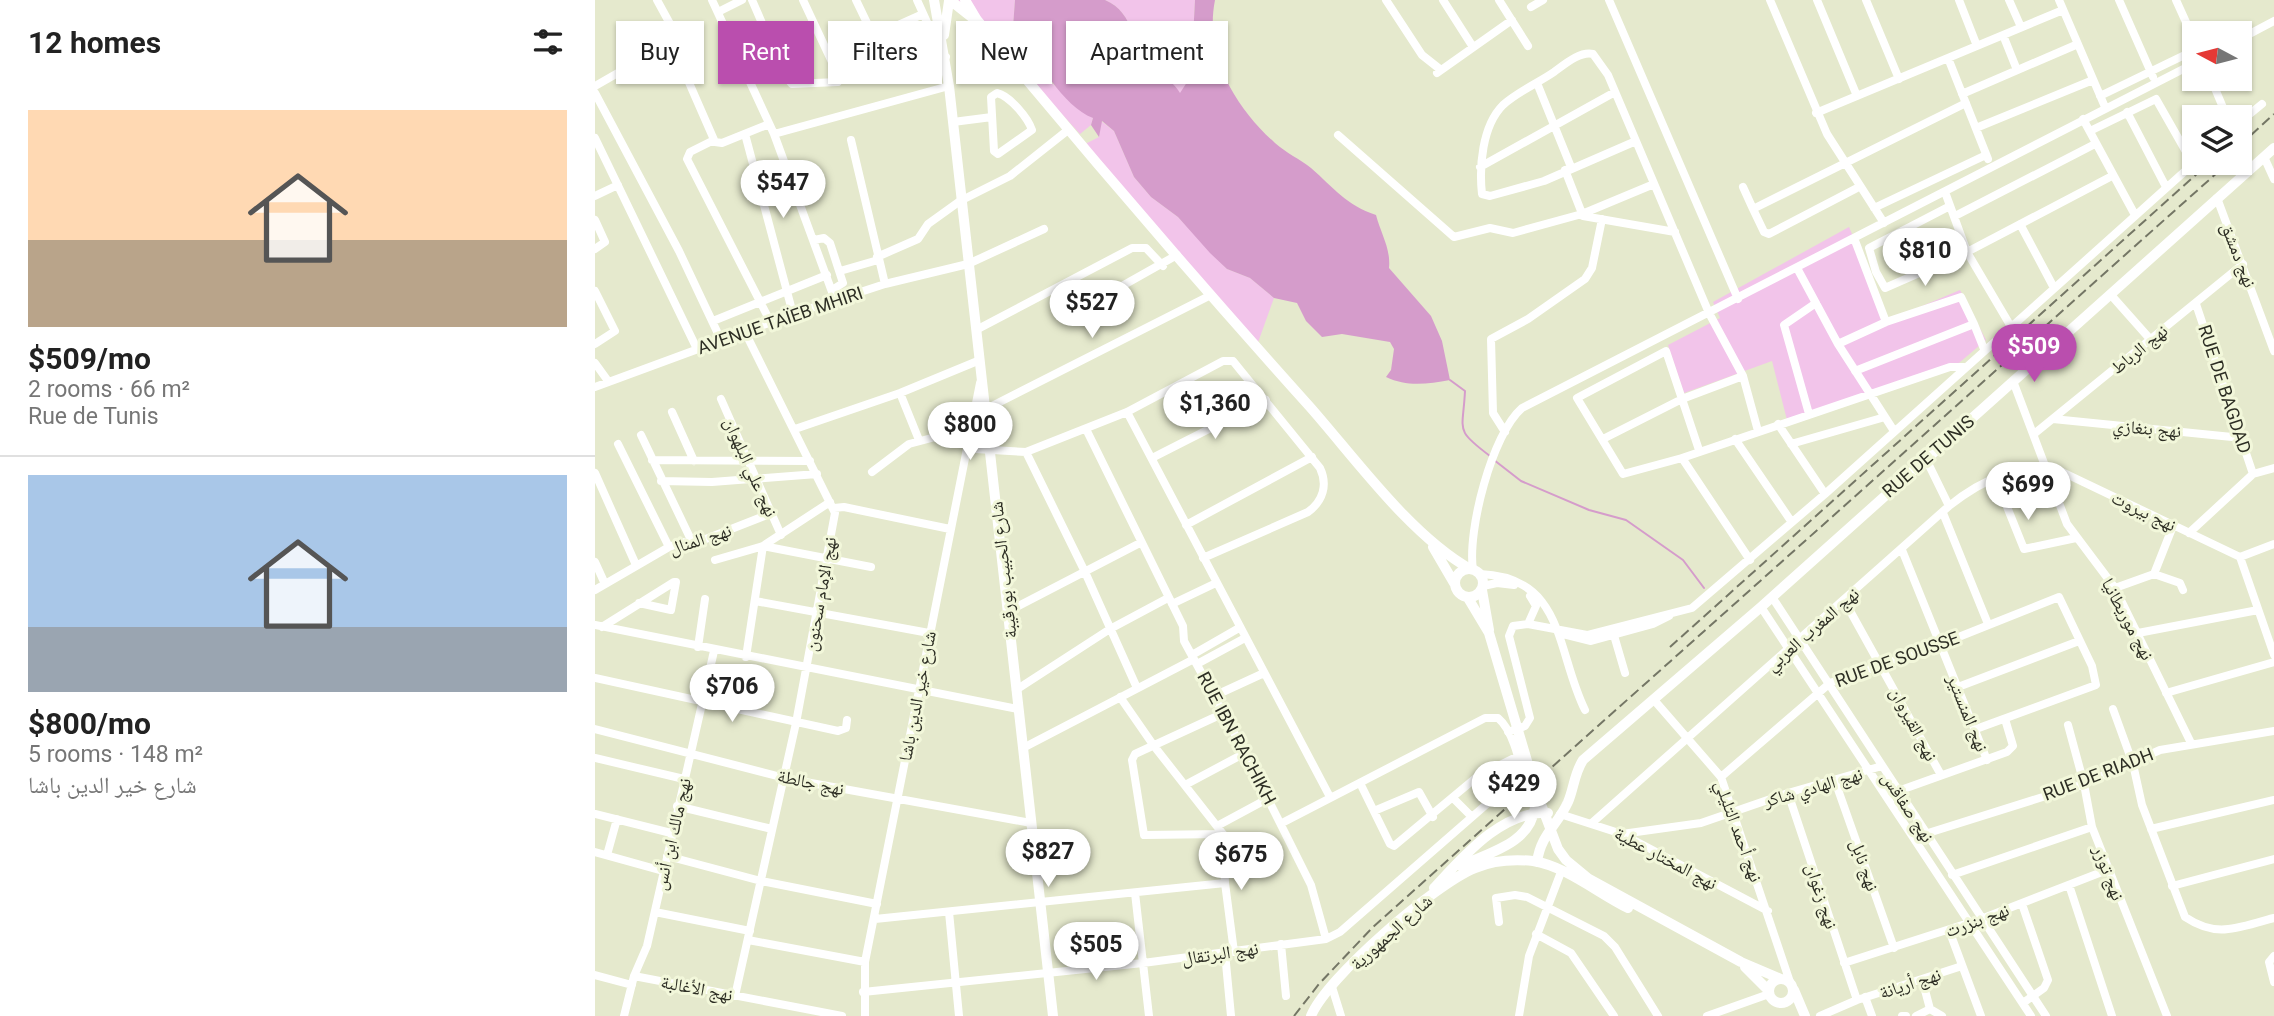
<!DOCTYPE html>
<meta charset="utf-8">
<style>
body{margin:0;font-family:Roboto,"Noto Naskh Arabic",sans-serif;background:#f2f2f2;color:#222;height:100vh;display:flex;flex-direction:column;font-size:26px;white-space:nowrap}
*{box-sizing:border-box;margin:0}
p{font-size:23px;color:#767676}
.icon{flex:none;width:38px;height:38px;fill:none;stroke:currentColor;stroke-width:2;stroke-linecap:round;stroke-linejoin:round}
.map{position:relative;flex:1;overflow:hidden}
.drawer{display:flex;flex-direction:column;background:#fff;width:595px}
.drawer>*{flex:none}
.banner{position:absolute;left:21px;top:21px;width:665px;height:63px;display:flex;gap:14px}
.needle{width:46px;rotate:277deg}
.controls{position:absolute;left:1587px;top:21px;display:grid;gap:14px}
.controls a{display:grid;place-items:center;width:70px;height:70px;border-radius:0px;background:#fff;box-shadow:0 2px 5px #0004;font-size:35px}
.price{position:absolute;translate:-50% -60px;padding:0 16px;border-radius:24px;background:#fff;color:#222;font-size:23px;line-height:46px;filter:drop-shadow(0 2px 4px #0008)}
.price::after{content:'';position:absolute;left:50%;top:42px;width:21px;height:16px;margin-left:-10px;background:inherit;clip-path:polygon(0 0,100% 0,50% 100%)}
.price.active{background:#ba4eae;color:#fff}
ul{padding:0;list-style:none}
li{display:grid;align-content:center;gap:14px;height:371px;padding:0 28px}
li+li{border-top:2px solid #e0e0e0}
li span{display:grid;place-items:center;height:217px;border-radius:0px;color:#555}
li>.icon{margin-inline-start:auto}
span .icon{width:126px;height:126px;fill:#fffc;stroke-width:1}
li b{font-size:30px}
h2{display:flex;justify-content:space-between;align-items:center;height:84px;padding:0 28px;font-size:30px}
.pill{padding:0 24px;border-radius:0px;background:#fff;box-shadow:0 2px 5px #0004;font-size:24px;line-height:63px}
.pill.active{background:#ba4eae;color:#fff}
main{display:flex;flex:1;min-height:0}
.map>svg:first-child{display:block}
</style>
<main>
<section class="drawer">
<h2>12 homes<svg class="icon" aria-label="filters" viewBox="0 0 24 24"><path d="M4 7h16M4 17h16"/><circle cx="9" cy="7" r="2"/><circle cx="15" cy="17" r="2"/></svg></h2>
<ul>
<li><span style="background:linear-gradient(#ffd9b3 60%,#b9a48a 0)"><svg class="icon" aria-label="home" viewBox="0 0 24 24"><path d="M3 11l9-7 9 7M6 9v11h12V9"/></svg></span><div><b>$509/mo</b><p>2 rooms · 66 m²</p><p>Rue de Tunis</p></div></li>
<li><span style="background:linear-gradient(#a9c7e8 70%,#9aa5b1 0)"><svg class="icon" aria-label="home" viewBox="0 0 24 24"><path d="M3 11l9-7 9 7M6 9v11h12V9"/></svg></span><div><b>$800/mo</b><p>5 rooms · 148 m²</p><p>شارع خير الدين باشا</p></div></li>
</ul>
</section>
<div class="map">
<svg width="1679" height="1016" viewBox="0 0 1679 1016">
<rect width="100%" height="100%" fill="#e5e9cd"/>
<path fill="#f2c4ea" d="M363,0H420L418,27L445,61L452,79L498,118L496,125L485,134Z
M510,0H600L596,76L585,94C576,78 567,80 556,69C536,48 541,13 510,0Z
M506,121L519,131L539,177L556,197L583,217L632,269L655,278L679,298L661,348L490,144L504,137Z
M1254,227L1294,320L1365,290L1391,340L1358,368L1192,420L1177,361L1089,393L1073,345L1125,318L1118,302Z"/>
<path fill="#d59ccb" d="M420,0H510C541,13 536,47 556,68C567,79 576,78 585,93L596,76L600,0H620C609,55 640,107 680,143C691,153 705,159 716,168C739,188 751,205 781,215C786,234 796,249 794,268L836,316L847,341L855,380C832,384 812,387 791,377L796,370L799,349L795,342L747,334L727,337L711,321L702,303L679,298L655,278L632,269L615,253L583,217L556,197L539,177L519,131L507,121L504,137L496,125L498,118C466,106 440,54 418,27Z"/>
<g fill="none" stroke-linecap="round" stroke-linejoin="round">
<path stroke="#d59ccb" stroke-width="2" d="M855,380L870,391C868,432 859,429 895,456
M899,460L926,481L994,510L1031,520L1088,560L1109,588"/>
<path stroke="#fff" stroke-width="8" d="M62,0L91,53L92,78L120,142L127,143L174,124
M117,0L179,134L240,300
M157,0L190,76L197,84L243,82L244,77L208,0
M261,0L286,52L336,31
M322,0L336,31L340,54L351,57
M791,0L827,55L846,70
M848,0L878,47
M904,0L933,46
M1014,0L1143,299
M1175,0L1232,134L1289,223
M1222,0L1262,96
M1271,0L1304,79
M1364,0L1382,46
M1414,0L1426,27
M1464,0L1510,107
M1524,0L1558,77
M1581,0L1600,42
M936,7L948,0
M123,12L147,0
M1408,35L1422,70
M279,36L328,14
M1645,39L1679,21
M1353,58L1393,159
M842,73L917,20
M1616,79L1632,117
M942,83L976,167
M0,86L82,39
M0,93L84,251L126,340
M402,93C415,96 433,118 437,130L403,154L399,151L396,97Z
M1367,94L1483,44
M1505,96L1600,50
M1532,112L1571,187
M1221,113L1468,10
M1488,119L1540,215
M358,122L397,117
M1645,122L1667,104
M1381,128L1498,80
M150,134L198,314
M179,134L354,86
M743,135L859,237L895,228L918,233L987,214L1059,184
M0,138L102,349
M119,140L95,152L92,159L176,323
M256,140L290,284
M1041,141L949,181L895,196L887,194C884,167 887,126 908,105C922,92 943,83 959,72C970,64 985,51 998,54L1013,75L1114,313L1148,376L1163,431
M1669,157L1679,179
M885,167L1020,92
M970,170L988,216L1080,232
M1148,187L1158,209
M1264,187L1174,234L1169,232L1158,209L1371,103
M1350,192L1372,252L1415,325
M0,196L23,185
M1622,198L1679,351
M1355,206L1274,248L1281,272L1290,288L1372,252L1517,176
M1279,208L1391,155
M1360,216L1500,144
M0,220L10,242L0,249
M1425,224L1458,286
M1259,238L1291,322
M219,240L229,238L235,243L248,283L237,290
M282,257L323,239L333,224L365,201L415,176L473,130
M1202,268L1243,344L1299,431
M245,271L283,260
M0,291L20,331L0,344
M1516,295L1555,339
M504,299L582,255
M1601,304L1658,474
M118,321L232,275
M1379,324L1389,349
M381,330L537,248H551L568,266
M1243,344L1291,322L1366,297L1379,324L1260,371
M0,363L13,381
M1418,381L1472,524L1520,588L1596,743
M0,387L198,314L290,284L373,264L449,229
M305,393L324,440
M126,399L186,535
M391,409L616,295
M77,412L99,461
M532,412L735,797
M1214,414L1189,325L1221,303
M1458,419L1647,438
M1183,424L1230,494
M200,429L305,393L385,360
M491,429L588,626L589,641L650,753L716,885L731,939
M910,432L898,413L896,339L933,319L990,279L997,268L1007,219
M1439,434L1648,264
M46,435L98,544
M1008,439L1087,399L1148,376
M1140,439L1196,521
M373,442L380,449L431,452L532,412L628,361H638L725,468C733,485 728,501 713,512L608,558
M23,444L74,547
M1196,444L1290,417
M1104,450L1071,351L982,398L1028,474L1087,458L1355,367H1369
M431,452L490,572L542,688
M557,458L671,400
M1087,458L1155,560
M1331,459L1354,506
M57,460L215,461
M277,472L314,444L344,436L373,437
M0,473L41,565
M1400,477L1429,549L1481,538
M66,481L117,482L222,474
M239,508L249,507L355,529
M1348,513L1393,624
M591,525L717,457
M1594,533L1658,474L1679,468
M168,546L276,567
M1307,550L1392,760
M1645,557L1679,655
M1645,557L1679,544
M120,560L168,546L235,502
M0,562L10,584
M878,570C872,531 897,434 927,408L1600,63
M885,574C970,577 961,652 990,710
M1559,574L1585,583L1588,590
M888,586L902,583L919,585
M1520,588L1559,574L1578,526
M0,590L74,547L87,542L98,544L177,513
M1177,597L1451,1016
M1249,600L1346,775
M160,601L334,633
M577,604L621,583
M1166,607L1436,1016
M412,612L545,543
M933,624L941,606L935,596
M0,625L423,709
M7,627L79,582H81L76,610L44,603
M1018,632L1030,673
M964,633L996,641L1058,624L1074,616
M1543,633L1663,610
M103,647L110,599
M597,655L644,628
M151,657L168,546
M602,664L650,638
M0,678L243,731L251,728L252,720
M1363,687L1484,641
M421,690L515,629L573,598
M1571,693L1679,662
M619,696L669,673
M525,697L559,746L628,834L630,883L639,952
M1059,700L1126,777L1195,982
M1518,709L1538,764L1547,805L1590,917C1623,939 1643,927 1679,918
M1473,725L1489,784L1497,827L1572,1016
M0,729L194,779L436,823
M913,732L930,726L935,718L914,636L918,626L933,624L992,635L1097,608L1230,494L1598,164L1561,99L1495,131
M428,748L599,659
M0,758L89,779
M1126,777L1235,683L1346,644L1464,597L1497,666L1501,685L1381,729
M1240,781L1299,948
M765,783L795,844L799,846L883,776L921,757
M590,785L650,753
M1303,791L1412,752L1418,746L1410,719
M1193,793L1262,1000
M858,798L877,817
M82,806L177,829
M779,811L824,792L838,817
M0,814L76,833
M965,814L1027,834L1173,911
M998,822L1354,506C1389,478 1419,466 1465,471L1645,557
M622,826L674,798
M1556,829L1679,800
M628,834L549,835L537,760L540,754L629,713
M1027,834L1106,823L1193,793L1287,766
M1330,834L1489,784L1565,750L1679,731
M0,852L68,871
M12,855L22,819
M72,856L166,881L282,904
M1357,875L1497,827
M1474,885L1517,1016
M1577,886L1679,859
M540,893L554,1016
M1427,904L1453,980L1449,988L1428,1003
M60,912L155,931
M354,912L364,1016
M280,919L630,883
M904,922L901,898L920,895L932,897L1009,936L1020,947L1063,1016
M1354,930L1386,1016
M941,934L976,953L1019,1016
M153,940L270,962
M686,944L691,996
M630,953L636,1016
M1679,956L1674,962L1679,982
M1249,963L1386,919L1512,870
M0,975L37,985
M39,976L247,1016
M1327,979L1335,1009L1347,1016
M737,987L746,1016
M268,992L548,963L731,939L745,932L924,776C927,759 915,728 903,718H890L687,823
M140,996L201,723L240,513L150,332
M1270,997L1277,1016
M29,1016L39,976L52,946L119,651
M270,1016V962L385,383
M924,1016L934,956L966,872
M1112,1016L1174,994
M1225,1016L1262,1000L1367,966
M1307,1016H1311
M1321,1016L1335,1009"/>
<path stroke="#fff" stroke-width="10" d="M339,0L354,86L458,1016
M355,0L379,19
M370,0L382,20C490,151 601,280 715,407C760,458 815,535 875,569
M349,35L354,1
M838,547L859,583
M860 583a14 14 0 1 1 28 0a14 14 0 1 1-28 0Z
M887,590L894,630
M873,598L894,633L941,791L963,849L971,860L994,879L1146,962L1186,979
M942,862C946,834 962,826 973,802C979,788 979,774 988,760L1166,607L1679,148
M866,866C895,852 935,844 940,807
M839,888C868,857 907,810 953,813
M1150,967L1174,991
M1174 991a12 12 0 1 1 24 0a12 12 0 1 1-24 0Z
M1199,990L1210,1016
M716,1016C732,977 840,884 880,868C899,860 918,859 938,861C971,866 1004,894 1033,908"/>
<path stroke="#747665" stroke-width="2" stroke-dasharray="10 5" stroke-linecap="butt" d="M1645,145L1679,114
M1075,647L1614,163
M699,1016L724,984L778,927L1633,163"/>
</g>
<g text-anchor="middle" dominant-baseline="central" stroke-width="6" stroke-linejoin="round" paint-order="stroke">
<g font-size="18" fill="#2d2e24" stroke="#f2f7da">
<text transform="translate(1644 255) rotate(69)">نهج دمشق</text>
<text transform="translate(185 320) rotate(-19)">AVENUE TAÏEB MHIRI</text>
<text transform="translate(1544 349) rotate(-39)">نهج الرباط</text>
<text transform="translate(1630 389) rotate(72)">RUE DE BAGDAD</text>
<text transform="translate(1552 428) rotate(5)">نهج بنغازي</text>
<text transform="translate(1333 456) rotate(-41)">RUE DE TUNIS</text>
<text transform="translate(156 467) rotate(66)">نهج علي البلهوان</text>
<text transform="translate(1549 511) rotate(26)">نهج بيروت</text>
<text transform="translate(105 539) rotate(-18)">نهج المنال</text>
<text transform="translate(408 570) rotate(-96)">شارع الحبيب بورقيبة</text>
<text transform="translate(225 594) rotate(-80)">نهج الإمام سحنون</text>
<text transform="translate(1533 619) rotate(62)">نهج موريطانيا</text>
<text transform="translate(1217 629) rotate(-41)">نهج المغرب العربي</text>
<text transform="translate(1302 659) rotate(-20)">RUE DE SOUSSE</text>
<text transform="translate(322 696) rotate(-79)">شارع خير الدين باشا</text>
<text transform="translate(1373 713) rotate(68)">نهج المنستير</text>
<text transform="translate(1319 724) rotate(62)">نهج القيروان</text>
<text transform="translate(642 738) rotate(62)">RUE IBN RACHIKH</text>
<text transform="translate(1503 774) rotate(-21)">RUE DE RIADH</text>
<text transform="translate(216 782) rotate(12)">نهج جالطة</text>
<text transform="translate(1218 787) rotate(-16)">نهج الهادي شاكر</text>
<text transform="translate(1313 807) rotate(57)">نهج صفاقس</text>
<text transform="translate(1144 831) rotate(70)">نهج أحمد التليلي</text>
<text transform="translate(77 834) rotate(-77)">نهج مالك ابن أنس</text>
<text transform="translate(1071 858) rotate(28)">نهج المختار عطية</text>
<text transform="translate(1270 865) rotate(71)">نهج نابل</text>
<text transform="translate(1514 873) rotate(69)">نهج توزر</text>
<text transform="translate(1227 896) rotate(72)">نهج زغوان</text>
<text transform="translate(1382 920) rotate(-20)">نهج بنزرت</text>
<text transform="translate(796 932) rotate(-42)">شارع الجمهورية</text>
<text transform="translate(625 953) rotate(-8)">نهج البرتقال</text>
<text transform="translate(1315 983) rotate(-18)">نهج أريانة</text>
<text transform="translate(102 988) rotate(11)">نهج الأغالبة</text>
</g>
</g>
</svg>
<div class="controls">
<a><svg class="needle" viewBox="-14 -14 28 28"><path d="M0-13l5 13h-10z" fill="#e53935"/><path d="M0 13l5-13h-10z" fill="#767676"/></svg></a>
<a><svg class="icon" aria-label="layers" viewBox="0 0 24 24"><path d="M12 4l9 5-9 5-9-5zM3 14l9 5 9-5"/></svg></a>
</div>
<b class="price" style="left:188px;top:220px">$547</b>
<b class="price" style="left:1330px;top:288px">$810</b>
<b class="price" style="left:497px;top:340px">$527</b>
<b class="price active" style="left:1439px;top:384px">$509</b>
<b class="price" style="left:620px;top:441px">$1,360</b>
<b class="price" style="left:375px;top:462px">$800</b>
<b class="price" style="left:1433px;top:522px">$699</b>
<b class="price" style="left:137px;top:724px">$706</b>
<b class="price" style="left:919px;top:821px">$429</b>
<b class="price" style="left:453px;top:889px">$827</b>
<b class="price" style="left:646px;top:892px">$675</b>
<b class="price" style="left:501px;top:982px">$505</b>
<div class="banner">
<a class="pill">Buy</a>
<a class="pill active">Rent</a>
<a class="pill">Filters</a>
<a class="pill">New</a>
<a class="pill">Apartment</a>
</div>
</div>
</main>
